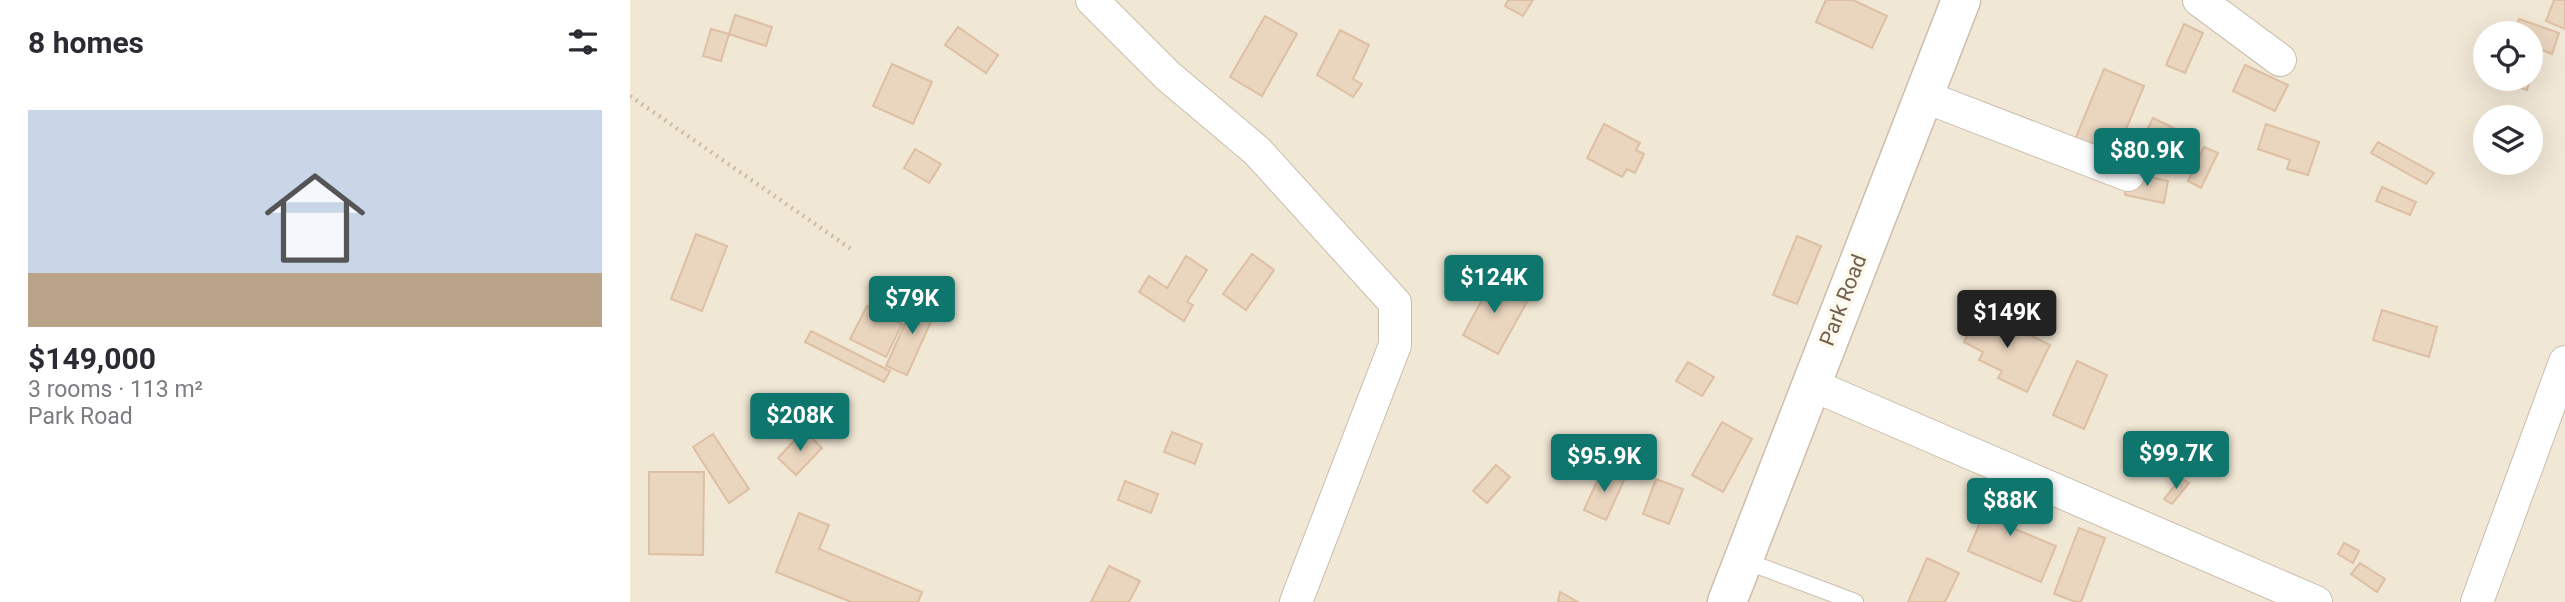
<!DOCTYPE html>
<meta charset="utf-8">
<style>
body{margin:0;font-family:Roboto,sans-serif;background:#f2f2f3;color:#2b2b33;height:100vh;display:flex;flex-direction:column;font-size:26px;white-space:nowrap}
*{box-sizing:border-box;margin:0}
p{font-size:23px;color:#7c7c81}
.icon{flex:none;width:38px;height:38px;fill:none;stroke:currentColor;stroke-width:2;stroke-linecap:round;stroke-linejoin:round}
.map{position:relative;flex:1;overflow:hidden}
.side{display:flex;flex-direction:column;background:#fff;width:630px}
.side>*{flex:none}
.buttons{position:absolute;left:1843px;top:21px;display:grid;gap:14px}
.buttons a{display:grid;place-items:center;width:70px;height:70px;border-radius:50%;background:#fff;box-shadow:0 7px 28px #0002;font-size:35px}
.price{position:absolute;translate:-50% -60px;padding:0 16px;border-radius:7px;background:#0f766e;color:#fff;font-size:23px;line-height:46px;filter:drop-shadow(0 2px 4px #0008)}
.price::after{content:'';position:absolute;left:50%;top:42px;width:21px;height:16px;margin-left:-10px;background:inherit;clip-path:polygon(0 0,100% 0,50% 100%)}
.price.selected{background:#222;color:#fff}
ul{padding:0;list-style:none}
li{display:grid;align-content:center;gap:14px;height:371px;padding:0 28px}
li+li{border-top:2px solid #e1e1e2}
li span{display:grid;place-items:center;height:217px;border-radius:0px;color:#555}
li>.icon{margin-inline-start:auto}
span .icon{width:126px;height:126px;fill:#fffc;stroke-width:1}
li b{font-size:30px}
h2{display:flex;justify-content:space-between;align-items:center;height:84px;padding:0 28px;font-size:30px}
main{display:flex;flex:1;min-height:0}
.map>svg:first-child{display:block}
</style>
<main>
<section class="side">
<h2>8 homes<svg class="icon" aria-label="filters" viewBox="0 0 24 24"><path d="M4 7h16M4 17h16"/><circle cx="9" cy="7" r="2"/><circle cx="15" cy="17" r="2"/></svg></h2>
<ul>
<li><span style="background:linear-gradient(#c9d6e8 75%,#b9a48a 0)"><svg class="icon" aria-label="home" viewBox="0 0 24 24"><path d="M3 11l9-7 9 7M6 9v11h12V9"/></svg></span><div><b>$149,000</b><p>3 rooms · 113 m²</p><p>Park Road</p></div></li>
</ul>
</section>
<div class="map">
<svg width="1935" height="602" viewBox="0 0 1935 602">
<rect width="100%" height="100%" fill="#faf4e6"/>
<path fill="#f1e7d5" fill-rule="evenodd" d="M0,0H1935V602H0ZM1855,33H1900V79H1855ZM1855,117H1900V163H1855Z"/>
<path fill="#ead5bf" stroke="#ddbfa3" stroke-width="2" d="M878,0H903L893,16L875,6Z
M1196,0H1223L1257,16L1242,48L1186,22Z
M1924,0H1935V29L1916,21Z
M105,15L142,27L136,46L99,34Z
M635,16L667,34L632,96L600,77Z
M1889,19L1929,33L1922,54L1909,49L1902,74L1900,33H1885Z
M1554,24L1573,33L1555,73L1536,65Z
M328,27L368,55L356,73L315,45Z
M81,29L99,34L91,61L73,56Z
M710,30L739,45L723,79L732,84L723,97L687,75Z
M262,64L302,82L283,124L243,106Z
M1615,65L1658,85L1645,111L1603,91Z
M1474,69L1514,86L1484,158L1444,142Z
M1870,79H1900L1897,90L1869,81Z
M1523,118L1552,132L1533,170L1504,156Z
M974,124L1010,143L1006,150L1014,154L1005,173L997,169L992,177L957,158Z
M1636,124L1689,142L1678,175L1657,169L1660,160L1628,149Z
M1748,142L1804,173L1796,184L1741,153Z
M1574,147L1588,153L1571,188L1558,181Z
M285,149L311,164L299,183L274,168Z
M1507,174L1538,181L1534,203L1495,195L1497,182Z
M1752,187L1786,202L1780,215L1746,201Z
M66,234L97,246L72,311L41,299Z
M1167,236L1191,246L1167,304L1143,295Z
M622,254L644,270L616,310L593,294Z
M556,256L577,270L557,302L563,305L554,321L509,292L519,276L537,288Z
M854,276L898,300L868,354L833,335L852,300L843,295Z
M287,297L308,306L277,375L256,366Z
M237,306L272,324L256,357L220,339Z
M1349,310L1420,345L1397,392L1368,378L1372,371L1349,360L1353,352L1334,342Z
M1752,310L1807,327L1799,357L1743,340Z
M181,331L260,371L254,382L175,342Z
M1447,361L1477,375L1454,429L1423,415Z
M1058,362L1084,377L1072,396L1046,381Z
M1092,422L1122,439L1093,492L1062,475Z
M174,430L192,448L166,475L148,458Z
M542,432L572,444L565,464L534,452Z
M83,434L119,489L99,503L63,447Z
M866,465L880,477L857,503L843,491Z
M973,468L995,478L976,520L954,510Z
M19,472H74L73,555L19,554Z
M1551,478L1559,483L1542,504L1534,499Z
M1026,479L1053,489L1039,524L1013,514Z
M495,481L528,494L521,513L488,500Z
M1365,487L1396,501L1385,529L1426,546L1411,582L1338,551Z
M169,513L199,525L189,549L292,592L288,602H221L146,572Z
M1449,528L1475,538L1451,602H1446L1424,594Z
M1714,543L1729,551L1723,563L1708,554Z
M1297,558L1329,573L1315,602H1278Z
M1730,563L1755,579L1747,592L1721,574Z
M479,566L510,581L499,602H461Z
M930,592L948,602H928Z"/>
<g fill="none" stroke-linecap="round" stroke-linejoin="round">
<g stroke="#cabdad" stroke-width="18">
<path id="lane" d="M1113,560L1225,602"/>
</g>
<g stroke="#cabdad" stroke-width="34">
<path id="street" d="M462,0L538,76L627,151L765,303V345L666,602
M1569,0L1650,60
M1293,96L1498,175
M1180,384L1686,602
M1847,602L1935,362"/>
</g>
<g stroke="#cdbeac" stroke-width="41">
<path id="secondary" d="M1097,602L1331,0"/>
</g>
<path stroke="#d1baa4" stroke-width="4.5" stroke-dasharray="2 5" stroke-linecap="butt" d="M0,96L224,251"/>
<use href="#lane" stroke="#fff" stroke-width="16"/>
<use href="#street" stroke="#fff" stroke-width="32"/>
<use href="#secondary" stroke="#fff" stroke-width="38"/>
</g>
<g text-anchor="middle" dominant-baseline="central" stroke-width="7" stroke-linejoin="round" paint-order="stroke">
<g font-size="21" fill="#705e4e" stroke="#fdf8ec">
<text transform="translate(1213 300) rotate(-69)">Park Road</text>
</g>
</g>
</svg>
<div class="buttons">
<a><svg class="icon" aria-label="locate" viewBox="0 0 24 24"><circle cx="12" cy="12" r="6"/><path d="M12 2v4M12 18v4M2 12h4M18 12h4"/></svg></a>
<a><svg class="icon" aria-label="layers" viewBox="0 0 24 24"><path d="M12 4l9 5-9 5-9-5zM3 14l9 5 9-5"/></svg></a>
</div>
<b class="price" style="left:1517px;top:188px">$80.9K</b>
<b class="price" style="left:864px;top:315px">$124K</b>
<b class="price" style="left:282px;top:336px">$79K</b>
<b class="price selected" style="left:1377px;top:350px">$149K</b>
<b class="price" style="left:170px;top:453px">$208K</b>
<b class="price" style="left:1546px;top:491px">$99.7K</b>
<b class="price" style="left:974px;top:494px">$95.9K</b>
<b class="price" style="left:1380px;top:538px">$88K</b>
</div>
</main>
